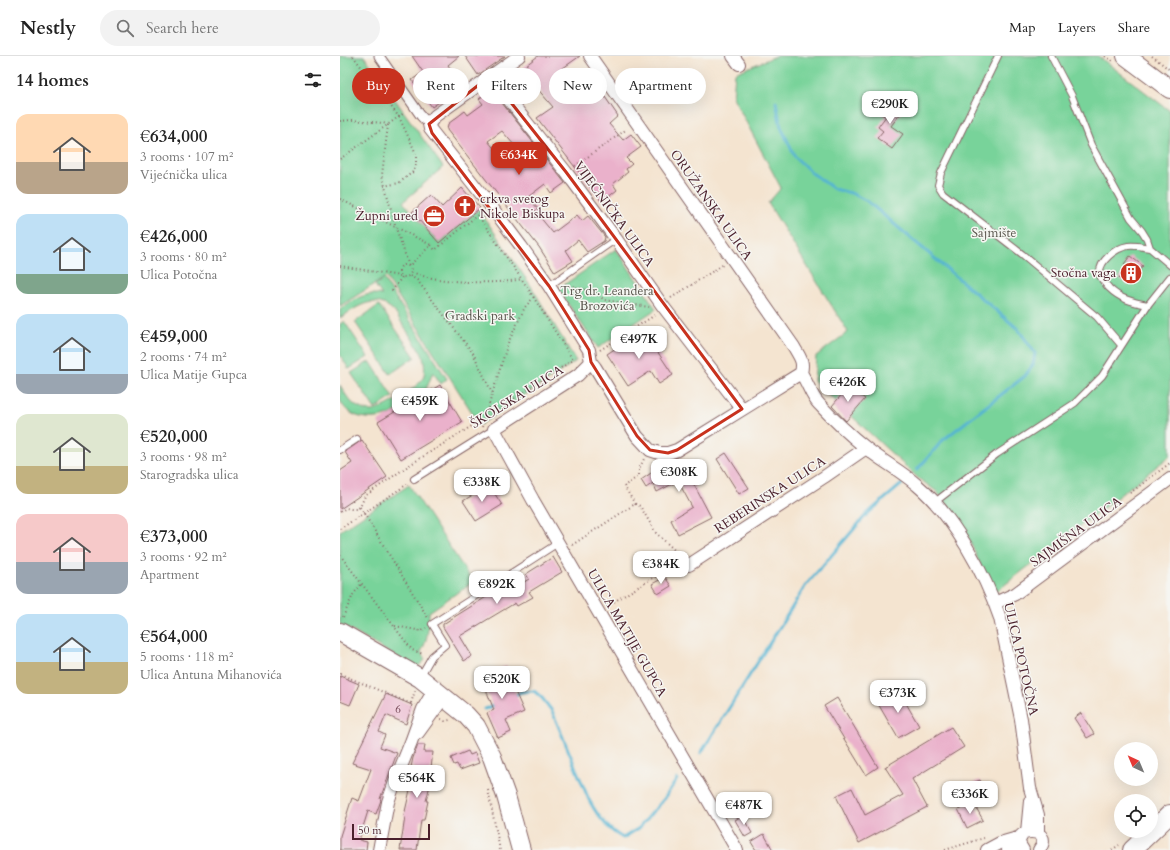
<!DOCTYPE html>
<meta charset="utf-8">
<style>
body{margin:0;font-family:Cardo,serif;background:#f2f2f2;color:#222;height:100vh;display:flex;flex-direction:column;font-size:15px;white-space:nowrap}
*{box-sizing:border-box;margin:0}
p{font-size:13px;color:#767676}
.icon{flex:none;width:22px;height:22px;fill:none;stroke:currentColor;stroke-width:2;stroke-linecap:round;stroke-linejoin:round}
.map{position:relative;flex:1;overflow:hidden}
.panel{display:flex;flex-direction:column;background:#fff;width:340px}
.panel>*{flex:none}
.banner{position:absolute;left:12px;top:12px;width:380px;height:36px;display:flex;gap:8px}
.needle{width:26px;rotate:316deg}
.tools{position:absolute;left:774px;top:686px;display:grid;gap:8px}
.tools a{display:grid;place-items:center;width:44px;height:44px;border-radius:50%;background:#fff;box-shadow:0 4px 16px #0002;font-size:20px}
.scale{position:absolute;left:12px;bottom:10px;width:78px;box-sizing:border-box;padding-left:4px;border:2px solid #4a1f2b;border-top:0;font-size:11px;line-height:14px;white-space:nowrap;color:#4a1f2b;-webkit-text-stroke:3px #f6f6f2;paint-order:stroke}
.price{position:absolute;translate:-50% -34px;padding:0 9px;border-radius:8px;background:#fff;color:#222;font-size:13px;line-height:26px;filter:drop-shadow(0 1px 2px #0008)}
.price::after{content:'';position:absolute;left:50%;top:24px;width:12px;height:9px;margin-left:-6px;background:inherit;clip-path:polygon(0 0,100% 0,50% 100%)}
.price.selected{background:#c8321e;color:#fff}
ul{padding:0;list-style:none}
li{display:flex;align-items:center;gap:12px;height:100px;padding:0 16px}
li span{display:grid;place-items:center;flex:none;width:112px;height:80px;border-radius:12px;color:#555}
li>.icon{margin-inline-start:auto}
span .icon{width:48px;height:48px;fill:#fffc;stroke-width:1}
li b{font-size:17px}
h2{display:flex;justify-content:space-between;align-items:center;height:48px;padding:0 16px;font-size:17px}
.chip{padding:0 14px;border-radius:18px;background:#fff;box-shadow:0 4px 16px #0002;font-size:14px;line-height:36px}
.chip.selected{background:#c8321e;color:#fff}
header{display:flex;align-items:center;gap:24px;box-sizing:border-box;height:56px;padding:0 20px;background:#fff;border-bottom:1px solid #e0e0e0}
header strong{font-size:19px}
nav{display:flex;gap:22px;margin-inline-start:auto;font-size:14px}
.search{width:280px;height:36px;background:#f2f2f2;display:flex;align-items:center;gap:10px;box-sizing:border-box;padding:0 14px;border-radius:22px;color:#767676;font-size:15px}
main{display:flex;flex:1;min-height:0}
.map>svg:first-child{display:block}
</style>
<header>
<strong>Nestly</strong>
<div class="search"><svg class="icon" aria-label="search" viewBox="0 0 24 24"><circle cx="10" cy="10" r="6"/><path d="M15 15l6 6"/></svg>Search here</div>
<nav><a>Map</a><a>Layers</a><a>Share</a></nav>
</header>
<main>
<section class="panel">
<h2>14 homes<svg class="icon" aria-label="filters" viewBox="0 0 24 24"><path d="M4 7h16M4 17h16"/><circle cx="9" cy="7" r="2"/><circle cx="15" cy="17" r="2"/></svg></h2>
<ul>
<li><span style="background:linear-gradient(#ffd9b3 60%,#b9a48a 0)"><svg class="icon" aria-label="home" viewBox="0 0 24 24"><path d="M3 11l9-7 9 7M6 9v11h12V9"/></svg></span><div><b>€634,000</b><p>3 rooms · 107 m²</p><p>Vijećnička ulica</p></div></li>
<li><span style="background:linear-gradient(#bfe0f5 75%,#7fa58c 0)"><svg class="icon" aria-label="home" viewBox="0 0 24 24"><path d="M3 11l9-7 9 7M6 9v11h12V9"/></svg></span><div><b>€426,000</b><p>3 rooms · 80 m²</p><p>Ulica Potočna</p></div></li>
<li><span style="background:linear-gradient(#bfe0f5 75%,#9aa5b1 0)"><svg class="icon" aria-label="home" viewBox="0 0 24 24"><path d="M3 11l9-7 9 7M6 9v11h12V9"/></svg></span><div><b>€459,000</b><p>2 rooms · 74 m²</p><p>Ulica Matije Gupca</p></div></li>
<li><span style="background:linear-gradient(#dfe7d0 65%,#c2b280 0)"><svg class="icon" aria-label="home" viewBox="0 0 24 24"><path d="M3 11l9-7 9 7M6 9v11h12V9"/></svg></span><div><b>€520,000</b><p>3 rooms · 98 m²</p><p>Starogradska ulica</p></div></li>
<li><span style="background:linear-gradient(#f6c9c9 60%,#9aa5b1 0)"><svg class="icon" aria-label="home" viewBox="0 0 24 24"><path d="M3 11l9-7 9 7M6 9v11h12V9"/></svg></span><div><b>€373,000</b><p>3 rooms · 92 m²</p><p>Apartment</p></div></li>
<li><span style="background:linear-gradient(#bfe0f5 60%,#c2b280 0)"><svg class="icon" aria-label="home" viewBox="0 0 24 24"><path d="M3 11l9-7 9 7M6 9v11h12V9"/></svg></span><div><b>€564,000</b><p>5 rooms · 118 m²</p><p>Ulica Antuna Mihanovića</p></div></li>
</ul>
</section>
<div class="map">
<svg width="830" height="794" viewBox="0 0 830 794">
<rect width="100%" height="100%" fill="#f6f6f2"/>
<filter id="ink" filterUnits="userSpaceOnUse"><feTurbulence type="fractalNoise" baseFrequency=".025" numOctaves="2"/><feDisplacementMap in="SourceGraphic" scale="8" xChannelSelector="R" yChannelSelector="G"/><feConvolveMatrix kernelMatrix="1 2 1 2 8 2 1 2 1" color-interpolation-filters="sRGB"/></filter>
<filter id="wash" filterUnits="userSpaceOnUse"><feTurbulence type="fractalNoise" baseFrequency=".012" numOctaves="4" result="noise"/><feDisplacementMap in="SourceGraphic" scale="16" xChannelSelector="R" yChannelSelector="G"/><feGaussianBlur stdDeviation="0.9" result="paint"/><feColorMatrix in="noise" values="0 0 0 0 0 0 0 0 0 0 0 0 0 0 0 0 0 1.4 0 .05"/><feComposite in="paint" operator="in"/></filter>
<g filter="url(#wash)">
<rect width="100%" height="100%" fill="#f4e4d0"/>
<path fill="#78d39a" stroke="#617962" d="M0,0H24L103,111L63,146L99,187L139,152L141,157L191,230L236,305L140,369L46,221L0,250Z
M436,0H758L830,55V400L653,538L622,467L596,435L578,422L474,325L476,300L508,276L428,147L441,132L393,41L395,17Z
M276,193L316,253L258,292L218,233Z
M44,223L107,323L101,328L93,316L88,329L85,334C74,341 61,354 49,359C33,365 8,364 0,344C0,340 0,333 0,329C5,337 10,348 20,352C23,354 28,355 31,355C42,355 79,331 83,322C86,315 84,304 82,298L54,255C34,237 19,250 0,262V253C13,244 26,235 42,239L35,229Z
M39,249L75,301L50,318L15,266Z
M4,265L28,301L9,313L0,299V268Z
M30,305L53,341L35,353L11,317Z
M69,429L133,526L89,556C89,569 88,584 81,596L85,604L76,612L0,568V475Z"/>
<g fill="none" stroke-linecap="round" stroke-linejoin="round">
<path stroke="#54b4d2" stroke-width="3" d="M436,46L441,71L455,101L472,117L494,133L511,137L527,145L678,273L695,297L693,309L685,320L603,384L577,414
M174,640L181,636L194,635L202,642L212,655L249,744C257,759 268,774 283,782L299,772L324,743L337,723
M145,653L154,649
M361,697L466,529L527,458L562,428"/>
</g>
<g id="blocks">
<path fill="#eab1cb" fill-rule="evenodd" d="M72,0H119L108,9L122,30L92,51L72,24L83,16Z
M125,0H165L138,19Z
M198,0H240L216,17L233,37L252,22L278,60L269,68L283,84L291,78L301,91L286,102L292,108L286,113L288,116L273,128L277,134L262,146L197,62L213,51L196,31L179,44L165,26V25Z
M151,33L225,127L211,137L205,128L188,141L198,153L195,155L213,177L237,159L242,165L248,160L265,181L264,185L247,196L238,184L226,194L233,205L215,216L199,191L107,74L108,68L125,55L128,59L143,48L139,43ZM162,75L175,90L161,101L148,85Z
M551,45L564,53L551,70L563,78L552,93L537,82L543,75L538,71L546,60L541,58Z
M122,132L140,152L99,187L72,156L91,139L102,151Z
M790,200L803,210L788,229L779,222L787,211L784,208Z
M303,274L333,319L319,328L311,315L288,330L267,298Z
M100,329L122,366L61,403L38,366Z
M509,330L525,343L506,365L492,350Z
M22,384L47,421L0,453V415L12,407L5,396Z
M386,397L409,432L399,438L377,403Z
M337,402L341,404L371,461L338,478L331,464L352,451L338,425L317,436L313,427L306,432L301,424L314,415L312,411L316,408L320,406L323,409Z
M149,429L162,449L136,465L123,445Z
M213,501L222,516L189,536L193,541L177,550L175,547L120,580L132,600L124,605L103,571V568L159,533L163,539L189,523L186,518Z
M325,521L331,530L318,538L312,528Z
M166,610L175,630L173,631L184,656L166,664L171,676L158,682L147,657L154,654L141,621Z
M0,620L19,628L10,649L0,645Z
M558,633L579,670L558,682L537,646Z
M46,638L72,649L66,668L46,659L39,676L45,679L40,691L57,697L40,743L41,744L36,758L28,755L19,784L27,786L26,794H0V780L12,742L19,745L31,713L12,707Z
M497,642L538,711L526,719L484,650Z
M741,657L754,678L747,682L734,662Z
M611,671L624,691L572,723L587,751L519,787L496,740L512,732L525,759L563,739L545,711Z
M78,689H85L84,696H93L90,720L92,721L86,745H88L84,764H81L77,794H60L65,761L64,760L75,712L71,711L73,702Z
M128,695L130,699L135,697L139,707L120,714L117,708L114,709L111,702Z
M640,724L647,740L636,745L629,729Z
M633,746L643,764L627,772L618,753Z
M402,760L412,777L405,781L395,764Z
M424,778L433,794H416L411,786Z"/>
</g>
</g>
<g filter="url(#ink)">
<use href="#blocks" fill-opacity="0" stroke="#866465" stroke-width="1"/>
<g fill="none" stroke-linecap="round" stroke-linejoin="round">
<g stroke="#866465" stroke-width="8">
<path id="service" d="M658,0L601,117L598,129L603,137L682,198L757,261L781,289
M711,0L732,40L751,89L791,162L802,175L807,183L810,192L830,209
M209,230L276,183
M808,249C792,246 780,243 769,232C766,228 761,224 760,219C758,205 776,192 788,190C795,189 803,191 810,192
M0,394L17,383
M74,423L154,373
M595,446L657,398L735,347L762,320L807,250L830,221
M80,621L92,600L105,589L92,568L218,487"/>
</g>
<g stroke="#866465" stroke-width="11">
<path id="pedestrian" d="M39,0L81,60L89,68"/>
</g>
<g stroke="#866465" stroke-width="14">
<path id="minor" d="M179,0L95,60L89,68L90,73L153,153L181,190L209,230L249,294L251,306L255,311L297,380L310,394L319,397H328L337,394L461,317
M250,0L454,291C460,302 464,305 461,317
M393,0L399,8
M150,20L226,116L276,183L322,249L402,353
M251,306L238,319L154,373L193,444L397,794
M461,317C468,327 471,340 479,348C492,362 511,380 526,392C542,405 561,415 577,429C613,459 645,518 660,562L681,663L690,732L698,759V777
M349,509L484,421L526,392
M655,547L675,538L830,423
M78,677L99,648L101,639
M687,776L690,745
M39,794L48,746L56,723L71,686L83,653L94,634
M647,794L660,787L681,781
M668,794H681
M683,794C665,770 717,770 699,794"/>
</g>
<g stroke="#866465" stroke-width="20">
<path id="secondary" d="M786,0L830,33
M0,576L80,622L126,659L136,670L152,701L166,740L181,794
M792,794L830,758"/>
</g>
<path stroke="#866465" stroke-width="2" stroke-dasharray="1 3" stroke-linecap="butt" d="M13,0L59,61L74,93L76,100V108L74,115L59,127L44,130
M765,0L774,6
M812,0L830,14
M0,65L12,64L43,67L48,69
M48,69L42,119L56,172L69,210L91,189L95,194L140,157H143
M0,103L64,57
M235,110L287,73
M0,143L91,189
M59 215a6 6 0 1 1 12 0a6 6 0 1 1-12 0Z
M0,210L60,220
M72,216C95,227 157,229 182,223
M70,220L77,224L133,297L152,337
M225,228L257,237L264,244L309,251
M52,235L62,221
M331,242L384,208
M260,294L315,259
M142,371L168,287L185,251L194,241
M790,437L830,407
M295,448L300,450L316,477L343,502
M295,448L284,430L299,420V413L304,403
M20,451L88,562
M0,456L6,452L11,453H16L20,451L25,440L68,410L143,363L233,304L187,231L142,165L145,160
M0,473L69,427
M232,489L295,448
M0,499L72,594L83,598
M267,550L339,506
M3,561L13,539L22,527
M55,570L82,575L86,572
M0,618L74,649
M71,647L75,635
M101,663L105,665L110,664
M148,734L160,794
M605,794L644,782
M772,794L779,789"/>
<use href="#service" stroke="#fff" stroke-width="6"/>
<use href="#pedestrian" stroke="#fff" stroke-width="9"/>
<use href="#minor" stroke="#fff" stroke-width="12"/>
<use href="#secondary" stroke="#fff" stroke-width="18"/>
</g>
</g>
<path fill="none" stroke="#c8321e" stroke-width="3" stroke-linejoin="round" d="M150,20L226,116L402,353L337,394L328,397L310,394L297,380L251,306L249,294L209,230L92,77L89,68Z"/>
<defs>
<g id="church-disc" transform="scale(1.15)"><circle r="9.5" fill="#c8321e" stroke="#f6f6f2"/><path d="M-1.2-6h2.4v3.5h3.3v2.4h-3.3V6h-2.4V-.1h-3.3v-2.4h3.3Z" fill="#fff"/></g>
<g id="office-disc" transform="scale(1.15)"><circle r="9.5" fill="#c8321e" stroke="#f6f6f2"/><path d="M-6-3h4V-5.5h4V-3h4V5H-6ZM-1-4.5V-3h2v-1.5ZM-6 0V1H6V0Z" fill="#fff"/></g>
<g id="building-disc" transform="scale(1.15)"><circle r="9.5" fill="#c8321e" stroke="#f6f6f2"/><path d="M-4-6H4V6H1V3H-1V6H-4ZM-2.5-4.3h1.7v1.8h-1.7ZM.8-4.3h1.7v1.8H.8ZM-2.5-1h1.7V.8h-1.7ZM.8-1h1.7V.8H.8Z" fill="#fff"/></g>
</defs>
<g fill-rule="evenodd">
<use href="#church-disc" x="125" y="150"/>
<use href="#office-disc" x="94" y="160"/>
<use href="#building-disc" x="791" y="217"/>
</g>
<g text-anchor="middle" dominant-baseline="central" stroke-width="3" stroke-linejoin="round" paint-order="stroke">
<g font-size="11" fill="#724453">
<text x="58" y="653">6</text>
</g>
<g font-size="13" fill="#4a1f2b" stroke="#f6f6f2" text-anchor="end">
<text x="140" y="143" text-anchor="start">crkva svetog<tspan x="140" dy="15">Nikole Biskupa</tspan></text>
<text x="78" y="160">Župni ured</text>
<text x="776" y="217">Stočna vaga</text>
</g>
<g font-size="13" fill="#4a1f2b" stroke="#f6f6f2">
<text transform="translate(371 149) rotate(55)">ORUŽANSKA ULICA</text>
<text transform="translate(274 158) rotate(54)">VIJEĆNIČKA ULICA</text>
<text transform="translate(177 341) rotate(-32)">ŠKOLSKA ULICA</text>
<text transform="translate(430 439) rotate(-33)">REBERINSKA ULICA</text>
<text transform="translate(736 476) rotate(-36)">SAJMIŠNA ULICA</text>
<text transform="translate(287 577) rotate(60)">ULICA MATIJE GUPCA</text>
<text transform="translate(681 603) rotate(77)">ULICA POTOČNA</text>
</g>
<g font-size="13" fill="#58554c" stroke="#f6f6f2">
<text x="654" y="177">Sajmište</text>
<text x="267" y="235">Trg dr. Leandera<tspan x="267" dy="15">Brozovića</tspan></text>
<text x="140" y="260">Gradski park</text>
</g>
</g>
</svg>
<div class="tools">
<a><svg class="needle" viewBox="-14 -14 28 28"><path d="M0-13l5 13h-10z" fill="#e53935"/><path d="M0 13l5-13h-10z" fill="#767676"/></svg></a>
<a><svg class="icon" aria-label="locate" viewBox="0 0 24 24"><circle cx="12" cy="12" r="6"/><path d="M12 2v4M12 18v4M2 12h4M18 12h4"/></svg></a>
</div>
<div class="scale">50 m</div>
<b class="price" style="left:550px;top:69px">€290K</b>
<b class="price selected" style="left:179px;top:120px">€634K</b>
<b class="price" style="left:299px;top:304px">€497K</b>
<b class="price" style="left:508px;top:347px">€426K</b>
<b class="price" style="left:80px;top:366px">€459K</b>
<b class="price" style="left:339px;top:437px">€308K</b>
<b class="price" style="left:142px;top:447px">€338K</b>
<b class="price" style="left:321px;top:529px">€384K</b>
<b class="price" style="left:157px;top:549px">€892K</b>
<b class="price" style="left:162px;top:644px">€520K</b>
<b class="price" style="left:558px;top:658px">€373K</b>
<b class="price" style="left:77px;top:743px">€564K</b>
<b class="price" style="left:630px;top:759px">€336K</b>
<b class="price" style="left:404px;top:770px">€487K</b>
<div class="banner">
<a class="chip selected">Buy</a>
<a class="chip">Rent</a>
<a class="chip">Filters</a>
<a class="chip">New</a>
<a class="chip">Apartment</a>
</div>
</div>
</main>
